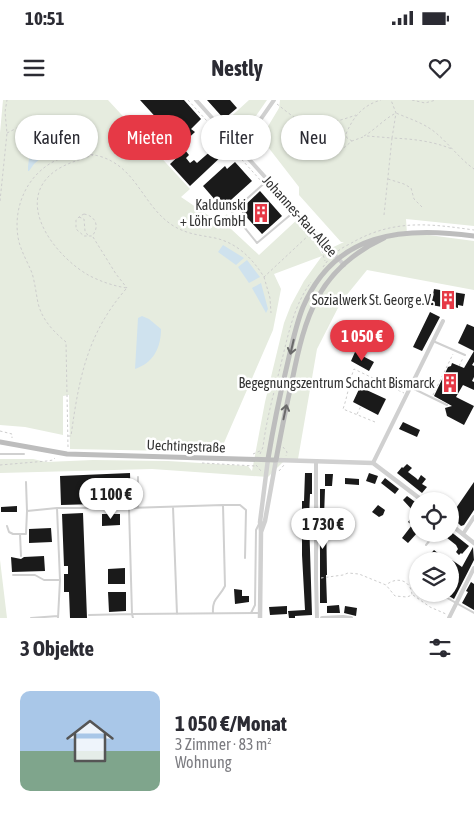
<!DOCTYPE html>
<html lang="de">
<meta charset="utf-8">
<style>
body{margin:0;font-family:"Asap Condensed",sans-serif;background:#f7f7f7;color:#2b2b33;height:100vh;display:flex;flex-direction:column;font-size:19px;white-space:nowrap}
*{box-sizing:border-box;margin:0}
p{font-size:16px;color:#7c7c81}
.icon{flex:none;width:28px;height:28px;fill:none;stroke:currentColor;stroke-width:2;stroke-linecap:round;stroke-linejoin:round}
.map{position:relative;height:518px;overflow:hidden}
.drawer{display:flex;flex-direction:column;background:#fff;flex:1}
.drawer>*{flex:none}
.banner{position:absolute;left:15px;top:15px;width:445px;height:45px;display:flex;gap:10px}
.buttons{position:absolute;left:409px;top:392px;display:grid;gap:10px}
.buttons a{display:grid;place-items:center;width:50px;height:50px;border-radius:50%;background:#fff;box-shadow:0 1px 4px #0004;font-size:25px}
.price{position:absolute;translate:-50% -42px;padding:0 11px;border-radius:18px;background:#fff;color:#222;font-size:16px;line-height:32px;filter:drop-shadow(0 1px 2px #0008)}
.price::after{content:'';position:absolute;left:50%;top:30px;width:15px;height:11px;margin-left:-8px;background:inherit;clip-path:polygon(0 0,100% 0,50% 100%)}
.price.on{background:#e63946;color:#fff}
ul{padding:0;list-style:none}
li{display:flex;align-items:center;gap:15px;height:125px;padding:0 20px}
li+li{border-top:1px solid #e1e1e2}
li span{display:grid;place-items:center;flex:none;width:140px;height:100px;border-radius:10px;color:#555}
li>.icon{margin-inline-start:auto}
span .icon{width:60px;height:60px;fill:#fffc;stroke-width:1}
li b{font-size:21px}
h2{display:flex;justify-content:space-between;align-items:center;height:60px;padding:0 20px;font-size:21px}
.chip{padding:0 18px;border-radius:22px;background:#fff;box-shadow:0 1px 4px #0004;font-size:18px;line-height:45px}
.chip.on{background:#e63946;color:#fff}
.status{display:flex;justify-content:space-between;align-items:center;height:35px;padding:0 25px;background:#fff;direction:ltr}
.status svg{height:14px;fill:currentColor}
header{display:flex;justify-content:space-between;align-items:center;height:65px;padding:0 20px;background:#fff;font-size:22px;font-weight:700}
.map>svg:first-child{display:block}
</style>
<div class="status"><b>10:51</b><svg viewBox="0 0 49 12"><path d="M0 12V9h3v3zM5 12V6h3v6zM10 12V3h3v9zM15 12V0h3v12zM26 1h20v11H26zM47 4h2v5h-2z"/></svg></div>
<header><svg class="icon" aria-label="menu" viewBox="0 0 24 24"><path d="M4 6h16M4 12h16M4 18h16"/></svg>Nestly<svg class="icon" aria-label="heart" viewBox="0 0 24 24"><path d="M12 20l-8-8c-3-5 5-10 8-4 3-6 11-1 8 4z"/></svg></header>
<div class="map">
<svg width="474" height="518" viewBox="0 0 474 518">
<rect width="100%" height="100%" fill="#fff"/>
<path fill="#e6ecdf" d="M3,0H108L190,89L181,97L218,122L227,114L230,128L259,155L300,117L322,154L325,151L344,142H341L299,95V87L261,38L279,8L280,0H474V126L406,119L407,134H421L474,141V190L367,170L341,202L317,249L298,359L285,360L268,377L152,369L0,373V359H33L46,362L93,360L168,361L248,366L252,371L265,302L284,223L291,205L304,181L322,156L274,174L281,189L273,230L220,352L70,349L69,295L63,296V335L25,327L0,325V33Z
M249,0H267L244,33C236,39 229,28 224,23Z
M0,460L7,518H0Z"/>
<path fill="#cfe2ee" d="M33,32C40,31 50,36 54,41L60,42L34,64L29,71H28V66Z
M223,145L244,158L236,165L218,152Z
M247,160L260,177L249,183L238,167Z
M261,183L268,209L266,213L252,188Z
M142,216L149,219L161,229C161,248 153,263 135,269L138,218Z"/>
<path fill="#1a1a1a" d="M140,0H184L201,19L191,29L195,32L181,45Z
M207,0H230L237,8L224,19Z
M214,43L224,54L190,86L170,64L185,50L189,55L186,58L190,63L194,60L197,63L213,49L210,46Z
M235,62L252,81L222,108L203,86L225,66L227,69Z
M260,91L282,116L262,134L240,110Z
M434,189L465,194L463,206L458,205V208L454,207V209L431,205Z
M430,212L440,217L422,251L413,247Z
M467,224L474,227V262L472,265L474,266V277L472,281L474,282V290L463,285L456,297L474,306L464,325L447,316L445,308L452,306L434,296L448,267L451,266L452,263L464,268L474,251L458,243Z
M355,252L374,262L369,271L351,261Z
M360,287L386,299L378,315L353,302Z
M403,322L420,330L417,337L399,329Z
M407,364L412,368L408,372L416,378L418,380L421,375L426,379L422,384L427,387L422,393L397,373L402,367L403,368Z
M130,373L131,403L61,405L60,376Z
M305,373H312V394H310L309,418L312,515L295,516V518H289L288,511L305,510L302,455V401H304Z
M369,373L378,376L375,384L366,381Z
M325,374H333L332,386H325Z
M345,378L359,379V385L345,384Z
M385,378L399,389L395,394L381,383Z
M474,382V410L464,425L461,426L455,420L457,417L452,414Z
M320,389H325L324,417H326L327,475H326L327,503H320Z
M407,396L418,404V432L408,443L402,438L412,425L408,422L415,413L403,400Z
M378,405L385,410L383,415L379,417L372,412Z
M17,406V412H1V407Z
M83,413L87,518H70L69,492H64V474H68V466H64L62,414Z
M102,414H120V425L102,426Z
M51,428L52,442L29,443V429Z
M450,431L469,446L462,454L461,453L459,455L456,452L458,449L456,445L442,434H450Z
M473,447L474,460L454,499L449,496L459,474L453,470L450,474V462L452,460L462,467Z
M434,450L444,458L448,461H431L427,458Z
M44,456L45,471L12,472L11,457L21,459L24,457Z
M125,468V484H108V469Z
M471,482L474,484V510L462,503L468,492L466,491Z
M234,489L242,490V496H249V502L235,504Z
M108,492H126V511L109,512Z
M339,505L340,513H327V506Z
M287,506V514L270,515L269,507Z
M345,506L357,508L356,516L344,513Z"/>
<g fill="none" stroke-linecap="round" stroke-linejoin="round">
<path stroke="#cdcdcd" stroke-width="1" stroke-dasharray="2.5 2.5" stroke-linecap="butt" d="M188,0L262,82
M412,0L425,3L436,0
M277,4C286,11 296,20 307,24C317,28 345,19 356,15
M226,26L233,34L240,37L245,34
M7,33L27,23L92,53L93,55C77,61 61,64 48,77C17,110 60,160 90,176C102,182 114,186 127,188
M364,36C376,29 384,19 396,13C410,19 424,23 436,33C449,44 460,59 474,69
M367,36L392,38L396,13L391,0
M352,41L347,38L346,34C353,17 363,5 381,0
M340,51L352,41L363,37
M388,79L404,84L411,88L414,99L422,107
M267,87L289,111
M0,101L7,33L5,12L7,0
M84,114C96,116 100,127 92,136H84L76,129V120L80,116Z
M384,115L392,38C413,39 432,41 452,49
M293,116L322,151L325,161
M79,117L84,119L85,131L89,137
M93,137L116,174L127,188
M338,151C343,147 350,144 355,141C396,119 431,124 474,130
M323,167L331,156
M264,177L270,198L271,213
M459,266L463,258
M433,295L453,254
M357,314L361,306
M375,322L343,309C348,295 349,282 354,269L404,293
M0,331L12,334V338
M68,336H71C79,278 87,234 126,189
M68,347L66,242C54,232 42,220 38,203C36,193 35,183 32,173C28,163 22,153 19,142C12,112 24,79 51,63C65,55 83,52 99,56C137,67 142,105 172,125C186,134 199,135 215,138C237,143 252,158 264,177L310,134
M283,347L287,352L286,356
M253,354L260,351
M260,354L263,347C266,322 273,296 279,272C287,241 292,208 311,182
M202,363L255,366
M0,365L47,361L53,360L55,358
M256,365L261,371L263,372
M279,371L284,365
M321,478L343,475L348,473L359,474L386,485L395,496L407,497L412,495C411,480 397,476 386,485
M413,495L430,507L446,514"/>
<path stroke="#d0d0d0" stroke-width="2" d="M268,80L232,112L257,143L295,111
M433,241L465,255
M410,287L447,305
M0,354H24
M138,377V408
M26,382L27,411
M173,407L177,514
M7,426L9,432L13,434H26L27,411L57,408
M20,434L21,456
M426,445L435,434
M13,475H35L44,480H60
M440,494L474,513
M213,513C212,498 219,498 225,486L223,405H240L246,410L245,458
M251,513L255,505L256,430L259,424
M89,515L132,514L129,408L223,405
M31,518L58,516
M58,518L60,480L57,408H129
M133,518L132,514L260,513"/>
<path stroke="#d0d0d0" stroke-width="4" d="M196,0L344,165
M240,49L274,0
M316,361V478L317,518
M373,363L443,221
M463,434L474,417
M322,518L343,517L351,518
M449,518L474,468"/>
<path stroke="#d0d0d0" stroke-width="4.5" d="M450,424L474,443
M261,431L260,422L268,359
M260,518L261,432L265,421L276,360L373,363L423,401"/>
<path stroke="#bdbdbd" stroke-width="5" d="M0,342L67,354L276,360C281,333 286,307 292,281C305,216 318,169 384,138
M268,359C273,329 279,299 286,270C291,249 295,227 303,207C335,132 403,126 474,136"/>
</g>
<defs><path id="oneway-shaft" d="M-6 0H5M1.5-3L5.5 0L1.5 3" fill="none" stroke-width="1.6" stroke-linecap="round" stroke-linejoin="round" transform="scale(1.25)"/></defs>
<g stroke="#6a6a6a">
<use href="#oneway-shaft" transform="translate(292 247) rotate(103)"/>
<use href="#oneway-shaft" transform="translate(285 312) rotate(-78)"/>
</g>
<defs>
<g id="building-bare" transform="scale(1.5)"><path d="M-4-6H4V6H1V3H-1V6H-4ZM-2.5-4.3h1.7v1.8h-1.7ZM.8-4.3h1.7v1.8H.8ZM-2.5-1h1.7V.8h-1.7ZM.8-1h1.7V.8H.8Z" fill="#e63946" stroke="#fff" stroke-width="2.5" paint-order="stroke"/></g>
</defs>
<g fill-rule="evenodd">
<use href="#building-bare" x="261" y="113"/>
<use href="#building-bare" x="448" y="200"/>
<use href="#building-bare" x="450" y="283"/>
</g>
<g text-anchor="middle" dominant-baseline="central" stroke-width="5" stroke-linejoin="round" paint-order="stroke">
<g font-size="14" fill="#333" stroke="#fff" text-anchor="end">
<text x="246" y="105">Kaldunski<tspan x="246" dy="16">+ Löhr GmbH</tspan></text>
<text x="433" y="200">Sozialwerk St. Georg e.V.</text>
<text x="435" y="283">Begegnungszentrum Schacht Bismarck</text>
</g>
<g font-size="14" fill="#333" stroke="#fff">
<text transform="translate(300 116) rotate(48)">Johannes-Rau-Allee</text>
<text transform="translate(186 346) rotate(2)">Uechtingstraße</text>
</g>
</g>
</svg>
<div class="buttons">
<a><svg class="icon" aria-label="locate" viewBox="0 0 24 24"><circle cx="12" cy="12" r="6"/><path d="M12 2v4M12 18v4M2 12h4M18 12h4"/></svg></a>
<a><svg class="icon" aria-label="layers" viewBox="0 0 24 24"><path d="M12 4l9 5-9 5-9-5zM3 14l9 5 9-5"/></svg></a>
</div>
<b class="price on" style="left:362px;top:262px">1 050 €</b>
<b class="price" style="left:111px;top:420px">1 100 €</b>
<b class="price" style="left:323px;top:450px">1 730 €</b>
<div class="banner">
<a class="chip">Kaufen</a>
<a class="chip on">Mieten</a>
<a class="chip">Filter</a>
<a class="chip">Neu</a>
</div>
</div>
<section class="drawer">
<h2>3 Objekte<svg class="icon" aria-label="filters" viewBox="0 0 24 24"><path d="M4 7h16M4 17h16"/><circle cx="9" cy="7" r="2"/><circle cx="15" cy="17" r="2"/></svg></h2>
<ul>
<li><span style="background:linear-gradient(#a9c7e8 60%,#7fa58c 0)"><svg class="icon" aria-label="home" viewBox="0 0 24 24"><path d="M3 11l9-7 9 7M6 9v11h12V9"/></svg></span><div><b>1 050 €/Monat</b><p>3 Zimmer · 83 m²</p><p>Wohnung</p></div></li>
</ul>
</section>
